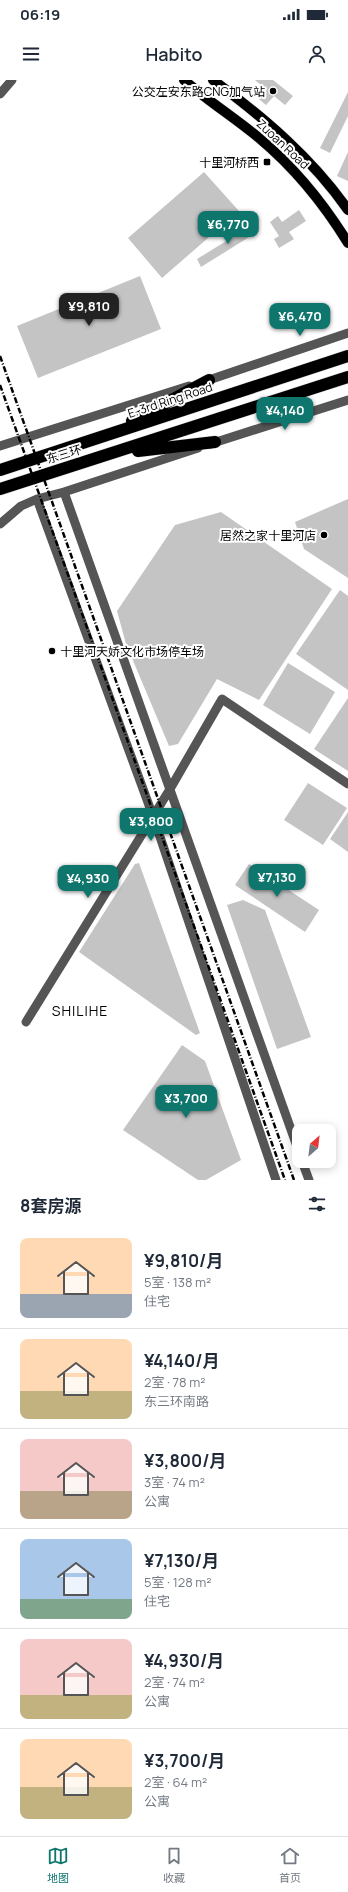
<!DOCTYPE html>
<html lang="zh">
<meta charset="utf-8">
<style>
body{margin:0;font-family:Manrope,"Noto Sans SC",sans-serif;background:#f2f2f3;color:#1f2937;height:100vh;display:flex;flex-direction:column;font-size:15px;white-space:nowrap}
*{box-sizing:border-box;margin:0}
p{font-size:13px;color:#747a83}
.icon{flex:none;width:22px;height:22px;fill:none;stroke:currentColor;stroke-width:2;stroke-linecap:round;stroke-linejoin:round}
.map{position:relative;height:1100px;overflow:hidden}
.panel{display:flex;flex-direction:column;background:#fff;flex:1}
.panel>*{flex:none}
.needle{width:26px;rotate:28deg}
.tools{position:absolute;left:292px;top:1044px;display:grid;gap:8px}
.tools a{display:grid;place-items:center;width:44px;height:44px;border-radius:8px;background:#fff;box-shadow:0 2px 10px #0003;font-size:20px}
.price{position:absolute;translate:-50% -34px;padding:0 9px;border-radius:8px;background:#0f766e;color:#fff;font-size:13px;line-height:26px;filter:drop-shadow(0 1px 2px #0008)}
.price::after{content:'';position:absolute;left:50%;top:24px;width:12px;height:9px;margin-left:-6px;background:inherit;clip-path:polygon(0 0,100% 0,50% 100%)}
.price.selected{background:#222;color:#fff}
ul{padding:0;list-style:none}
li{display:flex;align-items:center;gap:12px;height:100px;padding:0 20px}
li+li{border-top:1px solid #e0e1e3}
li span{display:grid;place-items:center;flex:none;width:112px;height:80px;border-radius:8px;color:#555}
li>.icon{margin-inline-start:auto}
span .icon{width:48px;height:48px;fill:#fffc;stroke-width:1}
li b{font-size:17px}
h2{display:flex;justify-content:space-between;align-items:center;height:48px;padding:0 20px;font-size:17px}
.status{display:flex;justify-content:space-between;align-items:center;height:28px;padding:0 20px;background:#fff;direction:ltr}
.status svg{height:11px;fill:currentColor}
header{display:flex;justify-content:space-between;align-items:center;height:52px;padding:0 20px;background:#fff;font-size:18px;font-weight:600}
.tab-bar{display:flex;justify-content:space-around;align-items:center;height:56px;border-top:1px solid #e0e1e3;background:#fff;font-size:11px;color:#747a83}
.tab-bar a{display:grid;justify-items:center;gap:2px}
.tab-bar .selected{color:#0f766e}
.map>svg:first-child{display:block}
</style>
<div class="status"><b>06:19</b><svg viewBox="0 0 49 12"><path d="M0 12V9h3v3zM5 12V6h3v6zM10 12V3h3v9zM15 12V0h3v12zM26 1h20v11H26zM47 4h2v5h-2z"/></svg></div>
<header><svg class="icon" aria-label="menu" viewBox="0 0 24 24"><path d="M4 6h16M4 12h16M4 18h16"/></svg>Habito<svg class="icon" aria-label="person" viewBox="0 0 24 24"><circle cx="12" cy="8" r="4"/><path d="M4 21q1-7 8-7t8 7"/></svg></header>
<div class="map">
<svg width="348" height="1100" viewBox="0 0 348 1100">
<rect width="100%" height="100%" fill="#fff"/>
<path fill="#c4c4c4" d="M255,0H273L293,16L285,25L274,16L266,25L255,16L263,7Z
M348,12V36L330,73L320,68Z
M348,72V101L337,96Z
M204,92L239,131L162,198L128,158Z
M299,130L306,141L289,152L294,159L279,168L274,159L279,156L270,142L278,136L282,142Z
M254,144L259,151L201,187L197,179Z
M140,196L161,249L38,298L17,246Z
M348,419V498L304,469L295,442Z
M221,432L332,509L259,620L217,599L178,664L169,666L126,564L117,531L175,445Z
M340,510L348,516V610L296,574Z
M288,583L335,612L310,654L263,625Z
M348,618V691L314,669Z
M308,703L347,728L323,765L284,740Z
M348,732V772L330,759Z
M139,783L200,953L196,955L79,872L135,784Z
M249,784L319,830L305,852L235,805Z
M243,820L265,830L311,957L277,969L227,825Z
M182,965L205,981L241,1080L206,1100H198L123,1050Z"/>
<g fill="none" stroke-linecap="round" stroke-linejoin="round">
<g stroke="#dbdbdb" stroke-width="11">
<path id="major" d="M184,0C208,21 235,38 259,58C295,88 324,124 348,163
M213,0C263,37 312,78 348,130"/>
</g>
<g stroke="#dbdbdb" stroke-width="13">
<path id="highway" d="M132,341L209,300
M138,371L215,362
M0,390L348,276
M0,409L348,297"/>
</g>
<path stroke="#555" stroke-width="9" d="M0,14L12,0
M203,302L348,253
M210,364L348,320
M0,366L189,306
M64,412L299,1072
M37,419L154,739L276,1100
M0,444L21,426L37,419L64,412L198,368
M26,942L170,709L222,619L348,704
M302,1081L309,1100"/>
<use href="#major" stroke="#000" stroke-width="10"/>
<use href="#highway" stroke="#000" stroke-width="12"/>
<path stroke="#000" stroke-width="2.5" stroke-dasharray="6 2 1 2" stroke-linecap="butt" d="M0,276L294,1100
M0,305L285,1100"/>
</g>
<g fill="#000" stroke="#fff" stroke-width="1.5">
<circle cx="273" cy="11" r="4"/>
<rect x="263" y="78" width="8" height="8" rx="2"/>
<circle cx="324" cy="455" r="4"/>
<circle cx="52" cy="571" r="4"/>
</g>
<g text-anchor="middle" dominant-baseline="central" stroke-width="4" stroke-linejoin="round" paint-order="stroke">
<g font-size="12" fill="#000" stroke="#fff" text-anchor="end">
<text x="265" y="11">公交左安东路CNG加气站</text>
<text x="259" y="82">十里河桥西</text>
<text x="316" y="455">居然之家十里河店</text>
<text x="60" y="571" text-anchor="start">十里河天娇文化市场停车场</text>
</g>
<g font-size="12" fill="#000" stroke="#fff">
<text transform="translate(283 64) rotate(43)">Zuoan Road</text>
<text transform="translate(170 320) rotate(-18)">E. 3rd Ring Road</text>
<text transform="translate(64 374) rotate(-17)">东三环</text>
</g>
<g font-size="14" letter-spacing="1" fill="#000" stroke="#fff">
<text x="80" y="930">SHILIHE</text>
</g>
</g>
</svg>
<div class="tools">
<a><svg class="needle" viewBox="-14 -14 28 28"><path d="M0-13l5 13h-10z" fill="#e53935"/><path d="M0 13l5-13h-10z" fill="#747a83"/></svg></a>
</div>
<b class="price" style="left:228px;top:165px">¥6,770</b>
<b class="price selected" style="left:89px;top:247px">¥9,810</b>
<b class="price" style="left:300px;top:257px">¥6,470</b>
<b class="price" style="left:285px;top:351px">¥4,140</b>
<b class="price" style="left:151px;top:762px">¥3,800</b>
<b class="price" style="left:277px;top:818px">¥7,130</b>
<b class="price" style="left:88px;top:819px">¥4,930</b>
<b class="price" style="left:186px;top:1039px">¥3,700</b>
</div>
<section class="panel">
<h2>8套房源<svg class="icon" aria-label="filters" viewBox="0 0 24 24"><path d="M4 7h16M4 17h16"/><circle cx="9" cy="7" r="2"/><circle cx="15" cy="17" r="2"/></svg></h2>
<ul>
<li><span style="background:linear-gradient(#ffd9b3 70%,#9aa5b1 0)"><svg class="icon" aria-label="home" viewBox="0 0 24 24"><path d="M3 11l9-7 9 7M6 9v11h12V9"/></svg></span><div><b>¥9,810/月</b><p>5室 · 138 m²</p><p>住宅</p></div></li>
<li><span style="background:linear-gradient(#ffd9b3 65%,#c2b280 0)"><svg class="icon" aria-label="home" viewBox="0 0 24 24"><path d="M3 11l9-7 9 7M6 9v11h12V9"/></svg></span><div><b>¥4,140/月</b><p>2室 · 78 m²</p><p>东三环南路</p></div></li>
<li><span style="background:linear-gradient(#f6c9c9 65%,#b9a48a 0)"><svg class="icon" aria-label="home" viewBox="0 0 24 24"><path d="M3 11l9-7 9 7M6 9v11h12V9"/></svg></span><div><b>¥3,800/月</b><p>3室 · 74 m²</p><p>公寓</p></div></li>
<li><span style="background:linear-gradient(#a9c7e8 75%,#7fa58c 0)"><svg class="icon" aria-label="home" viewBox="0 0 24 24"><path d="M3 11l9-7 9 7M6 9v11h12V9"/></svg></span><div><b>¥7,130/月</b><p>5室 · 128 m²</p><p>住宅</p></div></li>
<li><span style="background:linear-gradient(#f6c9c9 70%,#c2b280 0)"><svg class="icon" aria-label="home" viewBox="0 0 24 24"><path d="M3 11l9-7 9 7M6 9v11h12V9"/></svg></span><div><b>¥4,930/月</b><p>2室 · 74 m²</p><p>公寓</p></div></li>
<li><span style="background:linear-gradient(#ffd9b3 60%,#c2b280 0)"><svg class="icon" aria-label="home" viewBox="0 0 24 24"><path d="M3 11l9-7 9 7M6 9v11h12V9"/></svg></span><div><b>¥3,700/月</b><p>2室 · 64 m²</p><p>公寓</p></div></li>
</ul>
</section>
<nav class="tab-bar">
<a class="selected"><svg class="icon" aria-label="map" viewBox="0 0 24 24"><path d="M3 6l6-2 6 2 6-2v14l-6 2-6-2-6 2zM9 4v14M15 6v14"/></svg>地图</a>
<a><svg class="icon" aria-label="saved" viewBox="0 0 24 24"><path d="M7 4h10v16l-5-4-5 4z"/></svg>收藏</a>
<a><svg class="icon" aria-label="home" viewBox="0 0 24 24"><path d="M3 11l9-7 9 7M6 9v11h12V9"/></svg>首页</a>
</nav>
